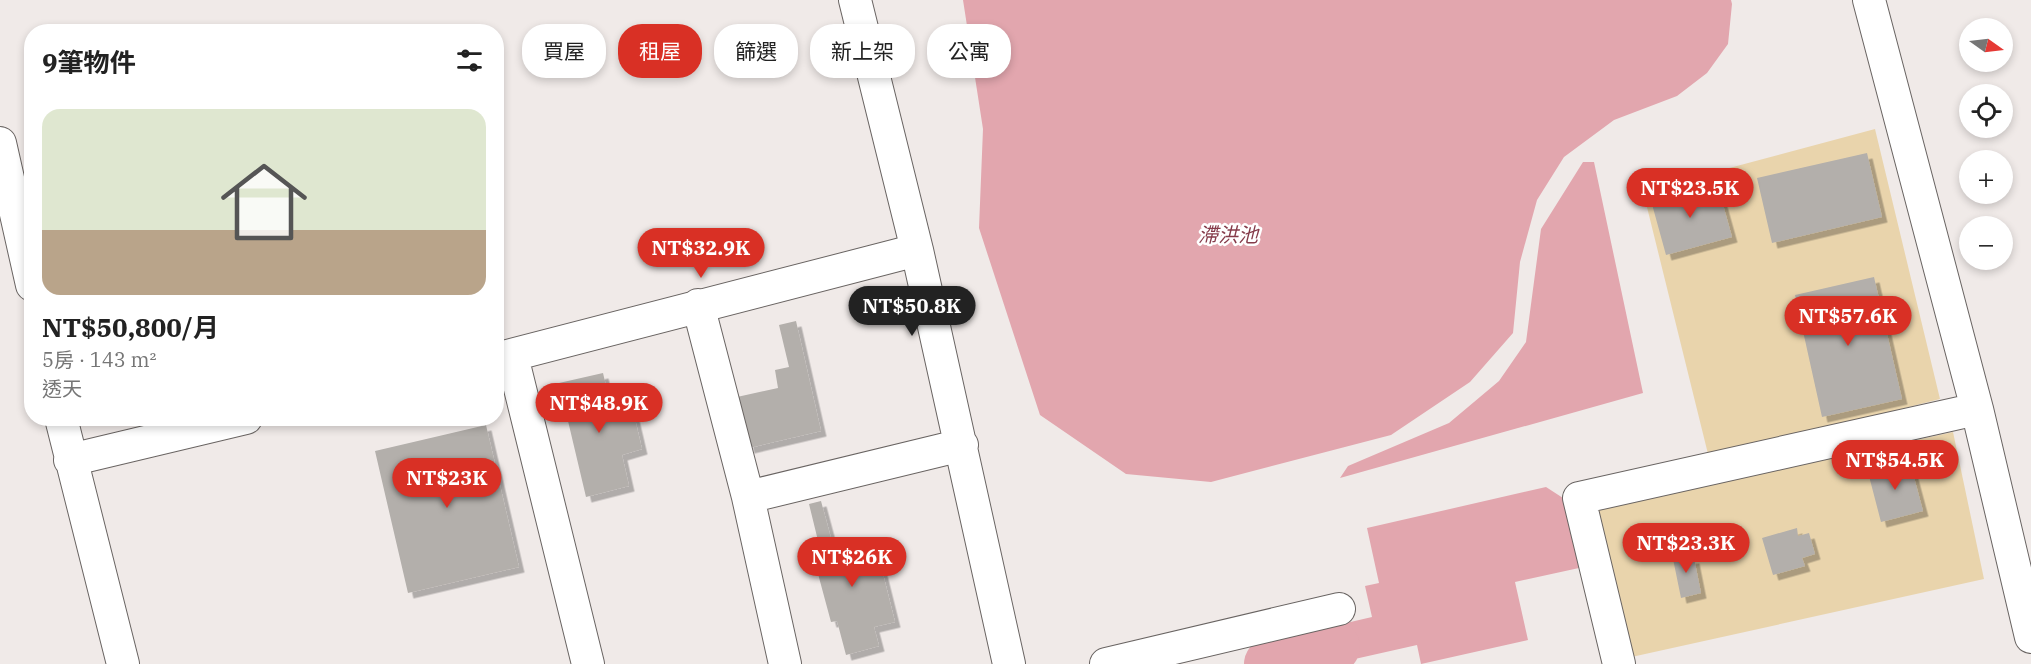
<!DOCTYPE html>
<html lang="zh-TW">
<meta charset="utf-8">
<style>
body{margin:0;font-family:"IBM Plex Serif","Noto Sans TC",serif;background:#f6f6f6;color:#222;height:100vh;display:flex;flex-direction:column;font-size:22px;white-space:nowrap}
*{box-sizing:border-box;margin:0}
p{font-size:20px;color:#767676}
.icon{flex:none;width:33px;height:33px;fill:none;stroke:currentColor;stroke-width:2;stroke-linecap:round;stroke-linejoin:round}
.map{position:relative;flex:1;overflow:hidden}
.panel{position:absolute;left:24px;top:24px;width:480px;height:402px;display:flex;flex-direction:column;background:#fff;border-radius:24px;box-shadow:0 3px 9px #0003}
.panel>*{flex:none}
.guide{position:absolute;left:522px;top:24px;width:570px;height:54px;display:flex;gap:12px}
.needle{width:39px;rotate:104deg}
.controls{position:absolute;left:1959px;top:18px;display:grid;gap:12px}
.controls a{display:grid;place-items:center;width:54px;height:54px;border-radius:50%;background:#fff;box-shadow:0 3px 9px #0003;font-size:30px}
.price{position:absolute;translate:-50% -51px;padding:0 14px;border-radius:21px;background:#d93025;color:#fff;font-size:20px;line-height:39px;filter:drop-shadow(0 2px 3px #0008)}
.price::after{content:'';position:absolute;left:50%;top:36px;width:18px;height:14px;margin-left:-9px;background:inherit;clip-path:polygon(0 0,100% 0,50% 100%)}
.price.current{background:#222;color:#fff}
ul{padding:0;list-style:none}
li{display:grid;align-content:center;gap:12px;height:318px;padding:0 18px}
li+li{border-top:2px solid #e0e0e0}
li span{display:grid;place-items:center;height:186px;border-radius:18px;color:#555}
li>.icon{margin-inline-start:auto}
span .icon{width:108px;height:108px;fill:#fffc;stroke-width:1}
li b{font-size:26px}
h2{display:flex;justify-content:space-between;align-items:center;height:72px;padding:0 18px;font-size:26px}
.tag{padding:0 21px;border-radius:24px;background:#fff;box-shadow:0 3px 9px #0003;font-size:21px;line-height:54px}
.tag.current{background:#d93025;color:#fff}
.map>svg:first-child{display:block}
</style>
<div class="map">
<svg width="2031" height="664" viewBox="0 0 2031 664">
<defs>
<filter id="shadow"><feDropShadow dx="5.5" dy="5.5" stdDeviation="0" flood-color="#0004"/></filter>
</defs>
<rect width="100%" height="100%" fill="#f0eae8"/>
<path fill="#e9d4ac" d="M1875,129L1940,399L1709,458L1643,191Z
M1953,432L1984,579L1627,658L1596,510Z"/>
<path fill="#e2a6ae" d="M963,0H1731L1732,4L1728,44L1707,73L1677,96L1614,120L1564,157L1537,200L1520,262L1513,333L1470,382L1391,435L1211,482L1126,474L1040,415L979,228L983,129Z
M1583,162H1594L1643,393L1340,478L1348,466L1449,423L1499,381L1526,342L1541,229Z
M1546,487L1563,498L1579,568L1515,582L1528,640L1421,664L1417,645L1337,663L1329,627L1372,617L1365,586L1379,583L1367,528Z"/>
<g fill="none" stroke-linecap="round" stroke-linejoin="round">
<path stroke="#e2a6ae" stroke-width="52" d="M1270,664L1334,647"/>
</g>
<path fill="#b3afab" filter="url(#shadow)" d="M1867,153L1882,217L1772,243L1757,178Z
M1702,183L1706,198L1720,194L1732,237L1666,255L1650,197Z
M1874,277L1902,399L1822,417L1795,295Z
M796,321L821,431L749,448L737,397L778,388L775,370L789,367L779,325Z
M603,373L611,407L631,402L642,449L622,455L629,486L586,497L559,383Z
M486,425L519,567L408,593L375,451Z
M1896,456L1899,469L1911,466L1923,511L1881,522L1869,476L1886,471L1883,459Z
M821,501L835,553L875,542L895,622L874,627L879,646L846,655L837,621L831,622L814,559L822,557L809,504Z
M1797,528L1798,536L1809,533L1815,554L1802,558L1805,566L1773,575L1762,538Z
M1682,546L1684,559L1694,558L1701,593L1681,598L1671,549Z"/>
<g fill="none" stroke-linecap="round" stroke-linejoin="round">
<g stroke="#696462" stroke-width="34">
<path id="minor" d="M855,0L917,250L1009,664
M1869,0L1977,409L2031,637
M0,143L32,285
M698,305L748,497L785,664
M512,356L588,664
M496,359L917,250
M61,418L123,664
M70,460L246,418
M748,497L962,445
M1106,664L1339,609
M1619,664L1579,498L1977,409"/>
</g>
<use href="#minor" stroke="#fff" stroke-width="32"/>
</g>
<g text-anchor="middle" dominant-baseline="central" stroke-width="5" stroke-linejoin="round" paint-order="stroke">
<g font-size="20" font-style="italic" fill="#853b4a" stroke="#fff">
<text x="1228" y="234">滯洪池</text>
</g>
</g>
</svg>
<div class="controls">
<a><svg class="needle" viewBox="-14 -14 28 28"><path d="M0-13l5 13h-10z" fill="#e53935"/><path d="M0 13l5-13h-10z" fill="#767676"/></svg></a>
<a><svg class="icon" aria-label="locate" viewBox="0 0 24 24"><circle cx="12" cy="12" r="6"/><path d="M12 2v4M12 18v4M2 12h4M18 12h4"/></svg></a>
<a>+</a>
<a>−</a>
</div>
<b class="price" style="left:1690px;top:219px">NT$23.5K</b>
<b class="price" style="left:701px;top:279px">NT$32.9K</b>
<b class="price current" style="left:912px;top:337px">NT$50.8K</b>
<b class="price" style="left:1848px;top:347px">NT$57.6K</b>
<b class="price" style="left:599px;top:434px">NT$48.9K</b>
<b class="price" style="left:1895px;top:491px">NT$54.5K</b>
<b class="price" style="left:447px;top:509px">NT$23K</b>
<b class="price" style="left:1686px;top:574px">NT$23.3K</b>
<b class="price" style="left:852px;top:588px">NT$26K</b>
<div class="guide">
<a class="tag">買屋</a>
<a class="tag current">租屋</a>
<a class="tag">篩選</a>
<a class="tag">新上架</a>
<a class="tag">公寓</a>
</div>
<section class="panel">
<h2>9筆物件<svg class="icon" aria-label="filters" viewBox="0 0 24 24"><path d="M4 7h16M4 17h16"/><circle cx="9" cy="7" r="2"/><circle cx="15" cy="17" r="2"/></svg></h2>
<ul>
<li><span style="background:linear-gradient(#dfe7d0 65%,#b9a48a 0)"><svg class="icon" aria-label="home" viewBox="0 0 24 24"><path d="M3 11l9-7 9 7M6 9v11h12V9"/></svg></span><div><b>NT$50,800/月</b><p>5房 · 143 m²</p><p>透天</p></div></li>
</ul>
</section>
</div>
